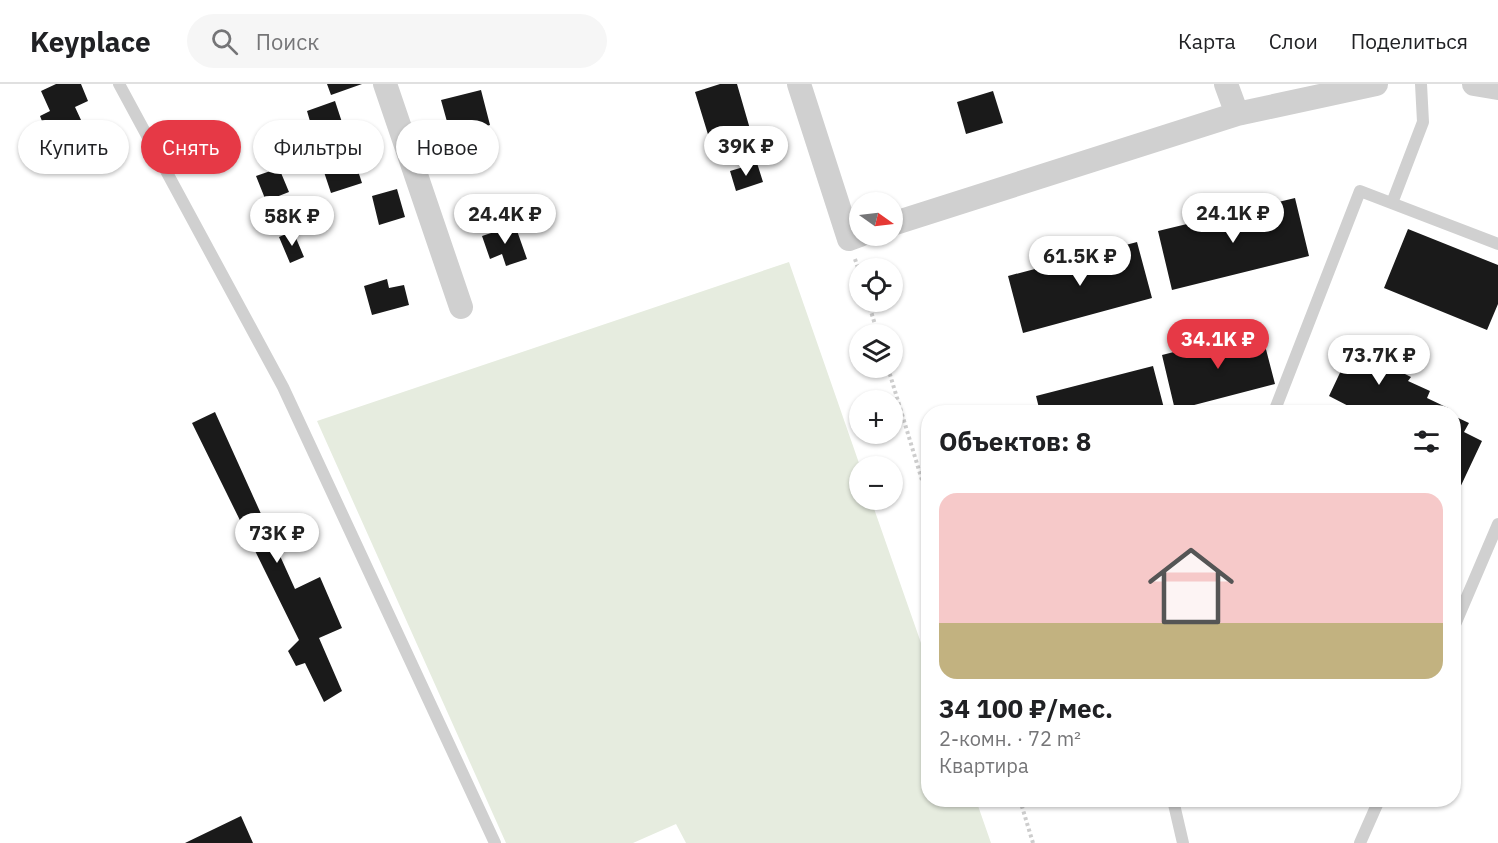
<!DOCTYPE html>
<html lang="ru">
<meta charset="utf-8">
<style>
body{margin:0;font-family:"IBM Plex Sans",sans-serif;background:#f6f6f6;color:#202124;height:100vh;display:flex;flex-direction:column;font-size:22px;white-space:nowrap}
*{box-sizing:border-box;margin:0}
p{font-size:20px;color:#757577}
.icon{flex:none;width:33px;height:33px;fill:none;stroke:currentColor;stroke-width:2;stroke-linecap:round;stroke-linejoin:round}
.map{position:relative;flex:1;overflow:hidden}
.side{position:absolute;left:921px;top:321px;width:540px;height:402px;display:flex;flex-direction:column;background:#fff;border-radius:24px;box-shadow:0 2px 4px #0004}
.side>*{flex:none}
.hud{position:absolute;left:18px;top:36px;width:570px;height:54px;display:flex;gap:12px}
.needle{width:39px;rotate:104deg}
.buttons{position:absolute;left:849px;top:108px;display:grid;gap:12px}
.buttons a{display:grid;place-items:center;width:54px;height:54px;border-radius:50%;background:#fff;box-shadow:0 2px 4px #0004;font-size:30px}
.price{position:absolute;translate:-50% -51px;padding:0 14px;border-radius:21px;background:#fff;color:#222;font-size:20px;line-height:39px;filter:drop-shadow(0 2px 3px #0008)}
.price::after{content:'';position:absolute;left:50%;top:36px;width:18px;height:14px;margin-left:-9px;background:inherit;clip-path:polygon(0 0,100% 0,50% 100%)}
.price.active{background:#e63946;color:#fff}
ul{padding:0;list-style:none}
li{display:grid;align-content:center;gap:12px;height:318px;padding:0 18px}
li span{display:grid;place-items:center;height:186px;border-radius:18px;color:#555}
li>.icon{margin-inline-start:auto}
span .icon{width:108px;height:108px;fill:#fffc;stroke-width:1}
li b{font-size:26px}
h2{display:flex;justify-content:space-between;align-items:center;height:72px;padding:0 18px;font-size:26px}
.pill{padding:0 21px;border-radius:27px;background:#fff;box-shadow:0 2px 4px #0004;font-size:21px;line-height:54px}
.pill.active{background:#e63946;color:#fff}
header{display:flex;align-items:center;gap:36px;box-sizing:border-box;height:84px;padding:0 30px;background:#fff;border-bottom:2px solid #e0e0e0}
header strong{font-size:28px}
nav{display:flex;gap:33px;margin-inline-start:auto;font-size:21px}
.search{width:420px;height:54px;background:#f6f6f6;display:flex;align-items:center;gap:15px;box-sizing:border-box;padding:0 21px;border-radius:33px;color:#757577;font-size:22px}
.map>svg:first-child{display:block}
</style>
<header>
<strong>Keyplace</strong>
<div class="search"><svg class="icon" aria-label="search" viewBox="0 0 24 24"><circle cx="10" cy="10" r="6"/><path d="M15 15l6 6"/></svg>Поиск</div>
<nav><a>Карта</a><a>Слои</a><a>Поделиться</a></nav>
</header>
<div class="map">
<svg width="1498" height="759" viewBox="0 0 1498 759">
<rect width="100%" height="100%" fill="#fff"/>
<path fill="#e6ecdf" d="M789,178L860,382V416H871L928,579V716H976L991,759H686L676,740L633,759H506L317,337Z"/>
<path fill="#1a1a1a" d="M56,0H81L88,17L75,23L87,49L105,42L116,68L76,86L58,45L47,50L40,32L50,27L41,7Z
M327,0H362L331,11Z
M720,0H737L750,45L710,57L695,8Z
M481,6L490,41L451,52L441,16Z
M993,7L1003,39L966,50L957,18Z
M335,17L362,99L331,109L322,82L336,77L326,47L314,51L307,27Z
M455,61L463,82L440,90L433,68Z
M757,79L763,98L736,107L730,87Z
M279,84L289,108L266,117L256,92Z
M397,105L405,133L379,141L372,112Z
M1295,114L1309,172L1172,206L1158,147Z
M515,141L527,175L506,182L502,170L490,175L482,152Z
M1408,145L1498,181V220L1487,246L1384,204Z
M293,147L304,173L290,179L279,153Z
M1137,158L1152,214L1023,249L1008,192Z
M387,195L389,204L404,201L409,221L372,231L364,202Z
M1261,246L1275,300L1175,326L1162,271Z
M1355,257L1395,276L1391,283L1411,293L1408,297L1430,307L1427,314L1448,324L1446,328H1360L1329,312Z
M1153,282L1165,328H1040L1036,312Z
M215,328L295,505L320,493L342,544L319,554L342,607L324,618L305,579L296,582L288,567L299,556L192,339Z
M1454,332L1469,339L1464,348L1482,357L1457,410L1454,409Z
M241,732L253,759H185Z"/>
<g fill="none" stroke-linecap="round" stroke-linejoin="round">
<path stroke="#cdcdcd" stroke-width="4" stroke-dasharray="3 3" stroke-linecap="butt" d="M855,175L860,190
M868,218L878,250
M888,284L928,416
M1020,716L1033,759"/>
<path stroke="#d0d0d0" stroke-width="12" d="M119,0L283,303L495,759
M1392,119L1423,38L1421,0
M1274,328L1360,107L1498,160
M1454,543L1498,440
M1173,716L1183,759
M1360,759L1379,716"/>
<path stroke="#d0d0d0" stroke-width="24" d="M385,0L461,223
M799,0L849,155L860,151
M1226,0L1237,30
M1474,0L1498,4
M892,140L1237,30L1376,0"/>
</g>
</svg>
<div class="buttons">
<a><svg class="needle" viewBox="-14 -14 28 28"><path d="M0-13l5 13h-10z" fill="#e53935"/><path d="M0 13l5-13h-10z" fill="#757577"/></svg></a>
<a><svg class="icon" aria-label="locate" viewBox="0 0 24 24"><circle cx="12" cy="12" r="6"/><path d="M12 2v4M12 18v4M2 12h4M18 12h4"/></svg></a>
<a><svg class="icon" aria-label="layers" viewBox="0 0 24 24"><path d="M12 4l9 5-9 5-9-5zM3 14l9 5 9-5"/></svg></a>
<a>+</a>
<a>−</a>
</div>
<b class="price" style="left:746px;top:93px">39K ₽</b>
<b class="price" style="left:1233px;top:160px">24.1K ₽</b>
<b class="price" style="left:505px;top:161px">24.4K ₽</b>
<b class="price" style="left:292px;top:163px">58K ₽</b>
<b class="price" style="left:1080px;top:203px">61.5K ₽</b>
<b class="price active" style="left:1218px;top:286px">34.1K ₽</b>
<b class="price" style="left:1379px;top:302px">73.7K ₽</b>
<b class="price" style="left:277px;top:480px">73K ₽</b>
<div class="hud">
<a class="pill">Купить</a>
<a class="pill active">Снять</a>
<a class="pill">Фильтры</a>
<a class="pill">Новое</a>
</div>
<section class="side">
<h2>Объектов: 8<svg class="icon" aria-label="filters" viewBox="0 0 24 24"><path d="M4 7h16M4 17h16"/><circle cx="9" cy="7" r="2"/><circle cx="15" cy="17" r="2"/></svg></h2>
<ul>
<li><span style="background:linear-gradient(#f6c9c9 70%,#c2b280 0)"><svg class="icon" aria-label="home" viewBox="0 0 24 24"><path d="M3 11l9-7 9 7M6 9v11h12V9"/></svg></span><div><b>34 100 ₽/мес.</b><p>2-комн. · 72 m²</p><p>Квартира</p></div></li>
</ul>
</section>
</div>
